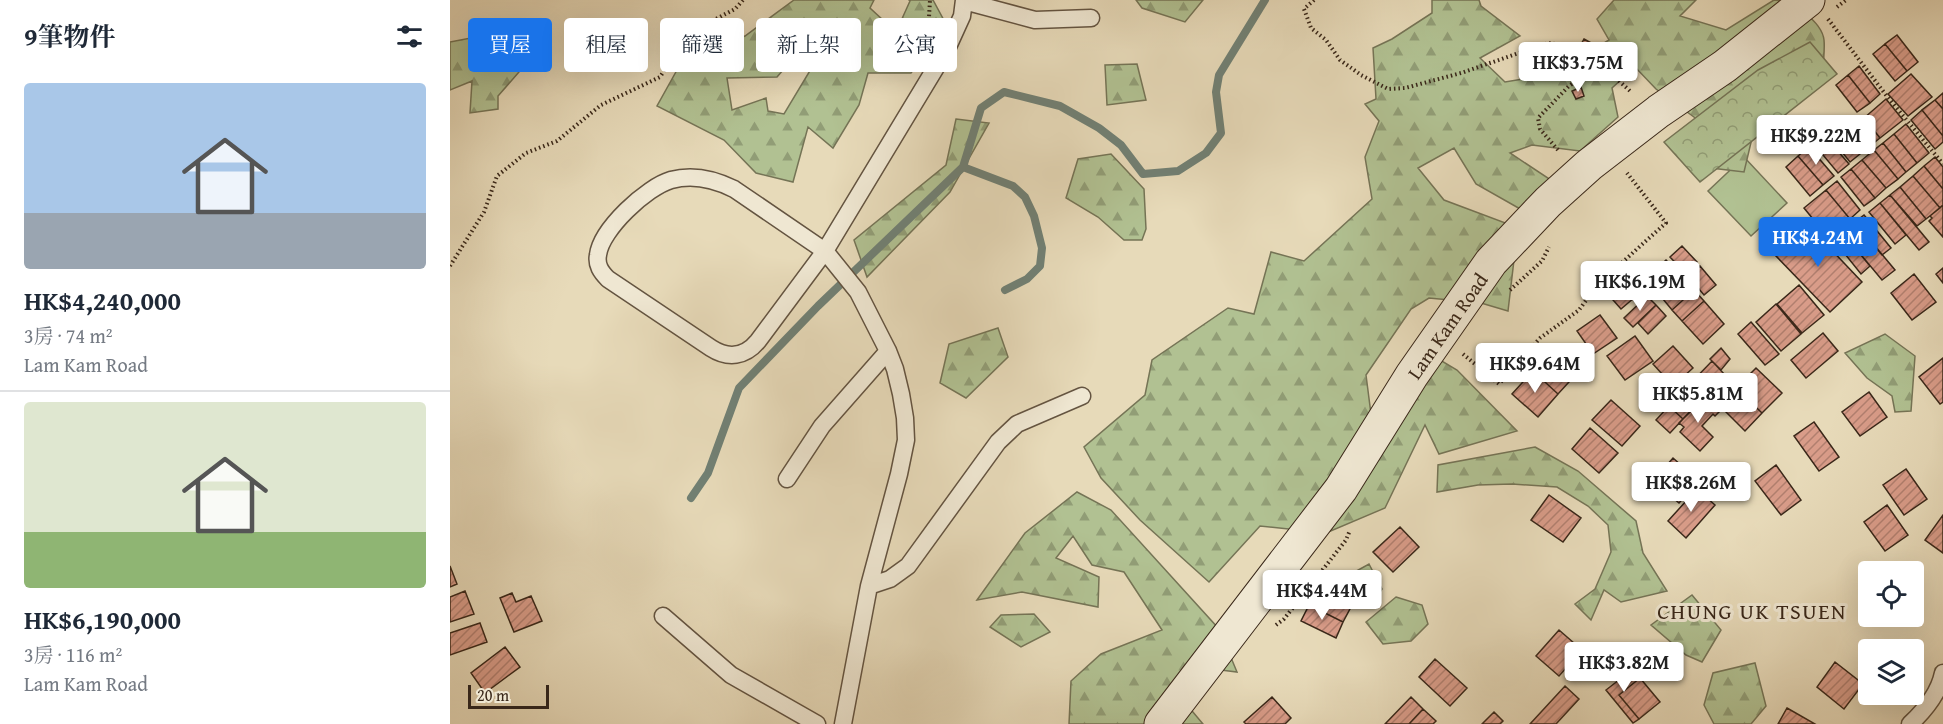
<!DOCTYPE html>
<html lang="zh-TW">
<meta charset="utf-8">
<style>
body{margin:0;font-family:"Gentium Book Plus","Noto Serif TC",serif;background:#f2f2f3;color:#1f2937;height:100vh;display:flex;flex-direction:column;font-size:22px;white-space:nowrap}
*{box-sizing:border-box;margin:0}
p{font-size:20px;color:#747a83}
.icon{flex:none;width:33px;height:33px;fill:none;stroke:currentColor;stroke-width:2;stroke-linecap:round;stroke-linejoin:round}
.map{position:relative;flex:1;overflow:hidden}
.details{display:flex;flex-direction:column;background:#fff;width:450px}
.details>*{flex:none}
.banner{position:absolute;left:18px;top:18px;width:570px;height:54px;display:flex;gap:12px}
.tools{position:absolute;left:1408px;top:561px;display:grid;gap:12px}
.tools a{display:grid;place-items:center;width:66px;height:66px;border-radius:6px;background:#fff;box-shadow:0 6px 24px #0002;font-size:30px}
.scale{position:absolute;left:18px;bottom:15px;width:81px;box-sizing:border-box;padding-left:6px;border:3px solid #392719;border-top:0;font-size:16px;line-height:21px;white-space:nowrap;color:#392719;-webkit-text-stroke:4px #efe7d2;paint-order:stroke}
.price{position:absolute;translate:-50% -51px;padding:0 14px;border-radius:6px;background:#fff;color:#222;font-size:20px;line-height:39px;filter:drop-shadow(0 2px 3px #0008)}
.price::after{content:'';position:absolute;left:50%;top:36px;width:18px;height:14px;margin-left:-9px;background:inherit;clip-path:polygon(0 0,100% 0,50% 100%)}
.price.active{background:#1a73e8;color:#fff}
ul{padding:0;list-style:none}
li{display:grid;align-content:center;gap:12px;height:318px;padding:0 24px}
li+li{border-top:2px solid #e0e1e3}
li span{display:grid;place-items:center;height:186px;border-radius:6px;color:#555}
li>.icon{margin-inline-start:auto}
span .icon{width:108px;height:108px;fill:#fffc;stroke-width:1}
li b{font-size:26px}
h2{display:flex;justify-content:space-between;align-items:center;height:72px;padding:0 24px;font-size:26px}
.tag{padding:0 21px;border-radius:6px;background:#fff;box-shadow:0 6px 24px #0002;font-size:21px;line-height:54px}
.tag.active{background:#1a73e8;color:#fff}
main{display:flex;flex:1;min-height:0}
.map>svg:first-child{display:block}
</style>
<main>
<section class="details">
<h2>9筆物件<svg class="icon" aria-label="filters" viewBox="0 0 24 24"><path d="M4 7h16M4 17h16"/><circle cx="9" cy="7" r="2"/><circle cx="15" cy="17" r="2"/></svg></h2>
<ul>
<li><span style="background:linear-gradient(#a9c7e8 70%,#9aa5b1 0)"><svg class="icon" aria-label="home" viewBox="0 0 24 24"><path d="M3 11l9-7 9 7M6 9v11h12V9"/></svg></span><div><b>HK$4,240,000</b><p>3房 · 74 m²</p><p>Lam Kam Road</p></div></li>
<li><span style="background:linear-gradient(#dfe7d0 70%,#8fb573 0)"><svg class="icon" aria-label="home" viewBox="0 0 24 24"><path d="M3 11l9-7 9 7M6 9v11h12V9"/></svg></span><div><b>HK$6,190,000</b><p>3房 · 116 m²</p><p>Lam Kam Road</p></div></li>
</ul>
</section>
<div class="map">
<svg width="1493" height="724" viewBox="0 0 1493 724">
<defs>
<pattern id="forest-firs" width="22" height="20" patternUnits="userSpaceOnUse" patternTransform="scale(1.5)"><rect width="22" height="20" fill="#b1c192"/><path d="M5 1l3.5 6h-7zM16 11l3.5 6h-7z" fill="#919d76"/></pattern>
<pattern id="park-crowns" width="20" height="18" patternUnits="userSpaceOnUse" patternTransform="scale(1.5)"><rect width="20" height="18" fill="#b1c192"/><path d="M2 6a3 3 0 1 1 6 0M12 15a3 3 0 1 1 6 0" fill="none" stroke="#919d76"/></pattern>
<pattern id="building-hatch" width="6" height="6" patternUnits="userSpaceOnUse" patternTransform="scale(1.5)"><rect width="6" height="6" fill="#d99c89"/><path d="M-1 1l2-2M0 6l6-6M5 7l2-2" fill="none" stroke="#b17f6f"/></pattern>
</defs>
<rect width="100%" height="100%" fill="#e7dab9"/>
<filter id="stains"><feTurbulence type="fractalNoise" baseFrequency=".00333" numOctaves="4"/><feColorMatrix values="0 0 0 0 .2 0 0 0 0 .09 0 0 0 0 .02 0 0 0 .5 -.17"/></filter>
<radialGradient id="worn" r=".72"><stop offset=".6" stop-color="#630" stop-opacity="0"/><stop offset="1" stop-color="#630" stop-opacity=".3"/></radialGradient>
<path fill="#b1c192" stroke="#757456" stroke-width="1.5" d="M1294,157L1337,203L1301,236L1258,191Z"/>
<path fill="url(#forest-firs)" stroke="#757456" stroke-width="1.5" fill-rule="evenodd" d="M344,0H424L420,8L446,32L460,1L459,0H483L497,26L461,73H418L409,105L383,148L358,127L343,182L306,173L274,140L207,106L232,61L295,36ZM356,24L376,44L334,114L318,111L316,98L282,110L277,78L327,77L354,46L330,33Z
M686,0H753L735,22L692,8Z
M982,0H1029L1031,6L1070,36L1030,58L1055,82L1104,74L1159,40L1147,19L1164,0H1246L1230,16L1276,30L1324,0C1342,0 1372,22 1374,40C1375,50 1373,63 1373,73L1308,113L1294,172L1244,166L1252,123L1206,89L1185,67L1162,88L1168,117L1130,151L1082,145L1060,153L1104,182L1072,210L1026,184L1004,148L968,168L994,200L1082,233L1064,260L1058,311L1031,303L979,298L961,309L916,375L921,414L985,357L1007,370L1067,431L989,454L975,425L935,508L876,533L810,526L759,582L690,520L651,478L634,447L695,395L702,360L778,308L804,314L821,252L854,261L922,199L915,157L929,121L915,104L926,99L923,48L942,39L982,13Z
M31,36L38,56L82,57L48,96V109L20,113L22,81L0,90V42Z
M687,64L696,100L657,105L655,65Z
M506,119L539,123L500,192L417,277L404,240L496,165Z
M661,154L694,189L696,229L692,240H674L648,217L616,198L628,159Z
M548,328L558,357L516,398L490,383L499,344Z
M1435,334L1465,356L1461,411L1445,412L1442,396L1417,378L1395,353Z
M1085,447L1128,471L1186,521L1193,553L1217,591L1171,602L1154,590L1141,620L1125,604L1145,589L1161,552L1158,525L1138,506L1107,487L1062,484L1028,485L987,492L988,465Z
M627,492L661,510L769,629L787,672L763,669L737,705L753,724H619L621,681L651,654L712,630L674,572L642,565L623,536L606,558L649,577L648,607L572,592L527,600L575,533Z
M919,564L932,589L922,605L900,593L901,574Z
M1242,595L1271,630L1252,662L1236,655L1201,625Z
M946,597L972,605L978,624L961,641L933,644L916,622Z
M584,614L600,632L571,647L540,627L551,615Z
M1305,663L1316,706L1301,724H1264L1254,705L1263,673Z"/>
<path fill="url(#park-crowns)" stroke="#757456" stroke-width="1.5" d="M1360,42L1387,74L1250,182L1214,142L1308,70Z"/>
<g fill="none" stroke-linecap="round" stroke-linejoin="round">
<path stroke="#718074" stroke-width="8" d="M513,167L563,186L575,197L584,216L592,248L590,266L577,279L555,290
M241,498L258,473L289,388L368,306L513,167L531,108L554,92L610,106L649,128L671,145L693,174L728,171L756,153L771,133L766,92L769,75L815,0"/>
</g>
<path fill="url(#building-hatch)" stroke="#392719" stroke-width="1.5" d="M1447,35L1468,62L1457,71L1435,44Z
M1134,39L1159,53L1153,62L1129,48Z
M1435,44L1457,71L1445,81L1423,54Z
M1409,66L1430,94L1420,103L1398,75Z
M1461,74L1482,97L1458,116L1438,94Z
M1398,75L1420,103L1407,112L1386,85Z
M1131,87L1134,96L1126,99L1122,91Z
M1493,93V109L1485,100Z
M1436,99L1453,120L1430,138L1414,118Z
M1485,100L1493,109V136L1472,110Z
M1472,110L1493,136V142L1485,149L1461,120Z
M1396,116L1420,146L1400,162L1376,132Z
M1414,118L1430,138L1420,146L1404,126Z
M1456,124L1479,153L1467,163L1444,134Z
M1444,134L1467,163L1456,172L1433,143Z
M1374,135L1399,164L1388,173L1363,143Z
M1433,143L1456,172L1448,179L1424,150Z
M1359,147L1384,176L1373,185L1348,156Z
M1424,150L1448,179L1436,188L1412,160Z
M1348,156L1373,185L1360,196L1336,167Z
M1485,157L1493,167V189L1474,166Z
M1412,160L1436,188L1425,198L1401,169Z
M1474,166L1493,189V205L1490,208L1463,176Z
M1401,169L1425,198L1414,206L1391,177Z
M1463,176L1490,208L1476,219L1450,187Z
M1387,181L1410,210L1400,219L1376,190Z
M1450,187L1476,219L1467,226L1440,195Z
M1376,190L1400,219L1377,236L1354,208Z
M1440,195L1479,242L1469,250L1430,203Z
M1430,203L1456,235L1445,244L1419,212Z
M1493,205V237L1479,221L1482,218L1480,216Z
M1414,215L1441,248L1432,255L1405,222Z
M1405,222L1445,270L1432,280L1392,232Z
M1357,224L1412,282L1380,312L1325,255Z
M1392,232L1420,266L1411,274L1383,239Z
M1232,246L1247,262L1235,273L1220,257Z
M1216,260L1231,276L1208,298L1198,287L1205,281L1200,275Z
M1250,266L1266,285L1254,295L1238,276Z
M1493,268V283L1486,274Z
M1176,274L1191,292L1171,309L1156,292Z
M1464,274L1486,302L1462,320L1441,293Z
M1234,280L1244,290L1222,310L1213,299Z
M1349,285L1374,315L1352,333L1327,304Z
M1244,290L1254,301L1232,321L1222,310Z
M1197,296L1206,305L1183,327L1174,318Z
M1254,301L1274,324L1253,344L1232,321Z
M1326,304L1351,334L1331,351L1306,322Z
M1206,305L1216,316L1198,334L1188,323Z
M1150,315L1167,338L1143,354L1127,331Z
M1301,322L1329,354L1315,365L1288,334Z
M1373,333L1388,351L1356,378L1341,360Z
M1185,336L1203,361L1175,380L1157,356Z
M1223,346L1243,368L1223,386L1203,364Z
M1271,348L1280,359L1271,370L1260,359Z
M1103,349L1129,371L1108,394L1083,371Z
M1493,358V402L1490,404L1469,377Z
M1262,361L1275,375L1253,397L1239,385Z
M1306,368L1332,393L1312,413L1286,388Z
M1083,371L1108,394L1088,417L1062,394Z
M1213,376L1223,386L1207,400L1197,390Z
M1282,384L1312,413L1295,431L1265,401Z
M1239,385L1253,397L1245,407L1230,394Z
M1419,392L1437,417L1410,436L1392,412Z
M1230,394L1245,407L1233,419L1219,406Z
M1252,399L1259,405L1261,403L1270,411L1265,416L1263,414L1252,426L1263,437L1250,451L1230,432L1234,427L1229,423Z
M1161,400L1190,426L1172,446L1142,420Z
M1219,406L1233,419L1220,433L1206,420Z
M1364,422L1389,457L1369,471L1344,436Z
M1140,428L1168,453L1149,473L1122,449Z
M1223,458L1249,481L1229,503L1203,481Z
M1326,465L1351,500L1331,515L1305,481Z
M1456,469L1477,499L1454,515L1433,485Z
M1247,489L1265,505L1236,538L1218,521Z
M1099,495L1131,518L1113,542L1081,520Z
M1437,505L1458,535L1435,551L1414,522Z
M1493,515V553L1475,540Z
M950,527L969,547L943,572L923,552Z
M0,566L7,584L0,587Z
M867,589L902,605L893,622L859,605Z
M15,591L24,614L0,622V597Z
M62,593L66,602L81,596L92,621L64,632L50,598Z
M859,605L893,622L886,638L851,621Z
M30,623L37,642L0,655V633Z
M1109,630L1132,650L1109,676L1086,656Z
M55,647L70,667L35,693L21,673Z
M985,659L1017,688L1000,706L969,677Z
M1385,662L1413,684L1394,709L1367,687Z
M1183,669L1190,678L1169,695L1189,719L1183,723L1156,690Z
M1190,678L1210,702L1189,719L1169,695Z
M1115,686L1129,699L1106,724H1080Z
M822,697L841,718L835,724H796L794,722Z
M961,697L973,709L959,724H935Z
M1337,708L1365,724H1328Z
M973,709L986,721L983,724H959Z
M1044,712L1053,721L1050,724H1032Z"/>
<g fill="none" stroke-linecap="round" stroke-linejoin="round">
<g stroke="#645441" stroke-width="19">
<path id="service" d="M514,1L585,20L641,18
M337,479L372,426L438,351
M419,586L440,579L458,566L548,442L567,424L632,396
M213,616L281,675L367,724
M393,724L419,586L449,474L456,440L455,418L451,394L445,369L438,351L408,292L375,251L284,189C264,179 243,174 221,180C197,187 151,229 148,255C146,265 151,272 158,279L261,348C278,359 295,357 308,341L375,251L497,49L512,16L514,0
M1460,724C1475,710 1489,693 1493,673"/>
</g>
<g stroke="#392719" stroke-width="35">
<path id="secondary" d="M711,724L891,489L962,375L1041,262L1098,202L1139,165L1209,111L1275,66L1358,0"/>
</g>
<path stroke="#392719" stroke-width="4" stroke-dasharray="1.5 3" stroke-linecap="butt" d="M864,0L854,9L861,28L876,40L890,60L911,75L938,89L955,88L1011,73L1098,43L1113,45L1140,58L1155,68L1180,91
M1387,7L1396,0
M1378,19L1436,95L1493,164
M478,34L480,0
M1108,150L1090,129L1088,118L1119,86L1133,76L1140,58
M0,266L34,212L47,176L76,153L107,141L151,105L210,77L239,33L285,9L293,0
M1060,290L1092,261L1099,247
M1013,354L1049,384L1090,338L1129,310L1140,295L1167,267L1216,223L1177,173
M826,625L834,619L896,540L900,530"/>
<use href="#service" stroke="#efe7d2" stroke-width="16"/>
<use href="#secondary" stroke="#efe7d2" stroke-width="33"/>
</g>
<g text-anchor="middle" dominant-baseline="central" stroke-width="6" stroke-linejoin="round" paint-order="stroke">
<g font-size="20" fill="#392719" stroke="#efe7d2">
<text transform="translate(997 326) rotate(-55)">Lam Kam Road</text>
</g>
<g font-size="22" letter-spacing="1.5" fill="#392719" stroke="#efe7d2">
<text x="1302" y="611">CHUNG UK TSUEN</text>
</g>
</g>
<rect width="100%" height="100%" filter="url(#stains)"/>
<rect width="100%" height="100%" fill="url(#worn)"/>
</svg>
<div class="tools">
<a><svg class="icon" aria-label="locate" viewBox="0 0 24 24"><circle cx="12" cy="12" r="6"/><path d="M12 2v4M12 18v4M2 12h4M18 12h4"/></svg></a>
<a><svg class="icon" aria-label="layers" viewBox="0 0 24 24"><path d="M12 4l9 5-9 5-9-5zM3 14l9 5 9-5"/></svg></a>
</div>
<div class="scale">20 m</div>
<b class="price" style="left:1128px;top:93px">HK$3.75M</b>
<b class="price" style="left:1366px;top:166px">HK$9.22M</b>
<b class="price active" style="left:1368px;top:268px">HK$4.24M</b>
<b class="price" style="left:1190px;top:312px">HK$6.19M</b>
<b class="price" style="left:1085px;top:394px">HK$9.64M</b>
<b class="price" style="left:1248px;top:424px">HK$5.81M</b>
<b class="price" style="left:1241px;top:513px">HK$8.26M</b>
<b class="price" style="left:872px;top:621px">HK$4.44M</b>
<b class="price" style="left:1174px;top:693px">HK$3.82M</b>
<div class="banner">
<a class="tag active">買屋</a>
<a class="tag">租屋</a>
<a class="tag">篩選</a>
<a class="tag">新上架</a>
<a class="tag">公寓</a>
</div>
</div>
</main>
